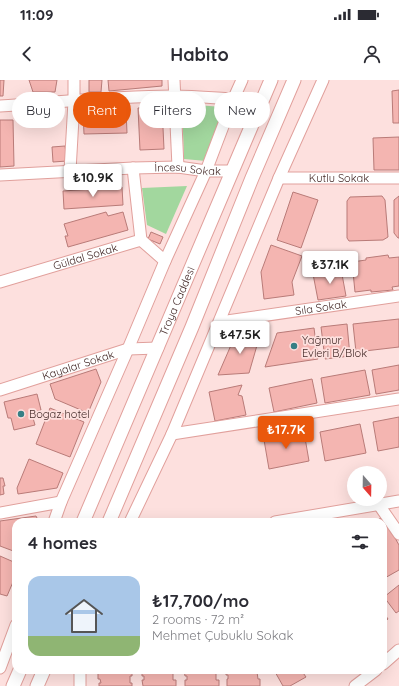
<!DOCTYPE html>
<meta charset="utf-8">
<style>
body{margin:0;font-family:Quicksand,sans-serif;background:#f2f2f3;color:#2b2b33;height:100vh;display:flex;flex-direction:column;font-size:15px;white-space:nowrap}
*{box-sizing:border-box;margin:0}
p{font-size:13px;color:#7c7c81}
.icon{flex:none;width:22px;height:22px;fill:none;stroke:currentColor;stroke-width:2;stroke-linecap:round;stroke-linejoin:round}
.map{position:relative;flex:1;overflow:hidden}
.details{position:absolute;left:12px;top:438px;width:375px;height:156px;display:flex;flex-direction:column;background:#fff;border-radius:12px;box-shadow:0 4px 16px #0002}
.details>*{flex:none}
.hud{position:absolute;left:12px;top:12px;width:375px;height:36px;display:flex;gap:8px}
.needle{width:26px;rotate:160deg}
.controls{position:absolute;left:347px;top:386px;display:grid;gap:8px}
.controls a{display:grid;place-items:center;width:40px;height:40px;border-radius:50%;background:#fff;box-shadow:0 4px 16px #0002;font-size:20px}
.price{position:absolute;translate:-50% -34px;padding:0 9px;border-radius:4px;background:#fff;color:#222;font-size:13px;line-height:26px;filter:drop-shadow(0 1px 2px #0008)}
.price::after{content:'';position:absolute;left:50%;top:24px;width:12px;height:9px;margin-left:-6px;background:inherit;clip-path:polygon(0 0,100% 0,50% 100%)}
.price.active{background:#ea580c;color:#fff}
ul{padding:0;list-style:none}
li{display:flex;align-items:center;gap:12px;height:100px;padding:0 16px}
li span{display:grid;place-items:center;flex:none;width:112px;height:80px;border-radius:12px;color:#555}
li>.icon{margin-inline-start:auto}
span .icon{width:48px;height:48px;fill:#fffc;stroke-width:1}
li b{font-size:17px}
h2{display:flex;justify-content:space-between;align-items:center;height:48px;padding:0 16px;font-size:17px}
.tag{padding:0 14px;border-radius:18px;background:#fff;box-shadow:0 4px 16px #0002;font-size:14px;line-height:36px}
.tag.active{background:#ea580c;color:#fff}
.status{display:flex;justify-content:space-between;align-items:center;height:28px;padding:0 20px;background:#fff;direction:ltr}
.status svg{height:11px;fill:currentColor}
header{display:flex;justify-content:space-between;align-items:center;height:52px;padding:0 16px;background:#fff;font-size:18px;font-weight:700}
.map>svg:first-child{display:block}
</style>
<div class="status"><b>11:09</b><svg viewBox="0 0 49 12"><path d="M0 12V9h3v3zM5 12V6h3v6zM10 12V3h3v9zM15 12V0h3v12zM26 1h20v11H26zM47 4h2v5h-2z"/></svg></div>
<header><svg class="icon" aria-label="back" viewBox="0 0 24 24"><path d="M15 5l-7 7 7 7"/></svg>Habito<svg class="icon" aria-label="person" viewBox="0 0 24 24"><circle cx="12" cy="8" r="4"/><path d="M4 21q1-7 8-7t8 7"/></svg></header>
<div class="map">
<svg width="399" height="606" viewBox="0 0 399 606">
<rect width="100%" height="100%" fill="#fde0de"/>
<path fill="#a2d79e" d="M182,24L223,27L206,81L184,79Z
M187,106L166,154L147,145L142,108Z"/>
<path fill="#f4b5b1" stroke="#b97b78" d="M0,0H4L3,16H0Z
M29,0H57L55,12H33Z
M89,0H102L101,12H89Z
M108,0H162V6L109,11Z
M399,10V43H393L392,11Z
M162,27L164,69L140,70L138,28Z
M126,30L127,53L84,54L83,32Z
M0,40H13L14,86L0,87Z
M399,57V90H374L373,58Z
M65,66L67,81L53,82L52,67Z
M122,107L123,125L64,129L63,111Z
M293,112L318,120L301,168L277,160Z
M382,116L385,120L388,157L383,160L349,161L347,158V121L350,117Z
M399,116V158H398L394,153V120Z
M106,132L108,136L123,132L128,150L68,167L65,156H68L64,144Z
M151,152L163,157L160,164L148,159Z
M271,165L302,176L292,202L294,215L264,219L261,192Z
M388,175L389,178L399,177V206L392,207L393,210L371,212V210L355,212L352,182L366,180V178Z
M341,189L346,216L318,220L313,194Z
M399,239V267L356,272L353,244Z
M347,244L350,276L325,279L321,247Z
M314,248L318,279L265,287L277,253Z
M260,255L249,293L218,295L235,256Z
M399,285V310L376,314L372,290Z
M96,289L101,302L88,333L55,319L50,304Z
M365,290L370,315L325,323L321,298Z
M312,299L317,323L274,332L269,308Z
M242,305L238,315L242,316L246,335L215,341L209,312Z
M37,314L41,330L35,332L36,337L33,338L35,345L14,350L11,338H8L4,322Z
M50,328L84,342L70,377L36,364Z
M399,337V367L378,371L373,342Z
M360,344L366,373L325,381L320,352Z
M304,352L309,381L269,389L264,360Z
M29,379L63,393L57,408L18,414L17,408Z
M0,398H3L5,406H3L4,414L0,415Z
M36,436L39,442H16V472L0,466V441Z
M383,437L399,465V490L383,499V442H374Z
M0,476L16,483V495L7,516L0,514Z
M399,505V531L396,533L384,517Z
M383,532L388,539L383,543Z
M98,590H132V596H130V603H132V606H99V603H101L100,599H98Z
M142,590H176V593H173V600H176V606H143L142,600H144V596H142Z
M184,590H219V593H216V600H219V606H185V600H187V596H185Z
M226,590H260V592H257L258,599H260V606H227V599H228V595H226Z
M274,590H301L306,597L290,606H283Z"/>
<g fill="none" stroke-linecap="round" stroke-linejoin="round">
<g stroke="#e1a09c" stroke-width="13">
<g id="minor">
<path d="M174,0L178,87"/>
<path d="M0,26C58,22 116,16 173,16C203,16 232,20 262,20"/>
<path d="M133,88L141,160"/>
<path d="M70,91L74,21V0"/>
<path id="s1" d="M0,95L133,88L178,87L206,91H232"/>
<path id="s2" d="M279,98H399"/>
<path id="s3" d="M0,202L141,160L165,181"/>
<path id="s4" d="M220,242L399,216"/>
<path id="s5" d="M0,310L128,269L158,268"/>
<path d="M172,354L399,319"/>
<path d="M379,425L399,454"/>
<path d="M0,433L61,422"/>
<path d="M54,442L61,422L128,269L165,181L206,91L233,20L242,0"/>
<path d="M130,442L172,354L279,98L323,0"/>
<path d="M275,442L399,421"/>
<path d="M383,584L399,570"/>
<path d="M0,588L16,545"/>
<path d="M80,590V606"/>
<path d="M355,606L376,590"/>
</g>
</g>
<g stroke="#e1a09c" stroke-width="15">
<g id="major">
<path id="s6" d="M83,442L271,0"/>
<path d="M109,442L192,247L252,98L294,0"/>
<path d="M13,606L20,590"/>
<path d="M37,606L44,590"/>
</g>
</g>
<use href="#minor" stroke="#fff" stroke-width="11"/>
<use href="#major" stroke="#fff" stroke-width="13"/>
</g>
<g fill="#367f85" stroke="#fde0de" stroke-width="1.5">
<circle cx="294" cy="266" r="4"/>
<circle cx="21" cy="334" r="4"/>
</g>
<g text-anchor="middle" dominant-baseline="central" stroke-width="3.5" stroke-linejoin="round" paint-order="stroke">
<g font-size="11" fill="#442a28" stroke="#fde0de">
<text stroke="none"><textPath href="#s1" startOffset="188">İncesu Sokak</textPath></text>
<text stroke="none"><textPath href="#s2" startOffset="60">Kutlu Sokak</textPath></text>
<text stroke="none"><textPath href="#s3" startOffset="89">Güldal Sokak</textPath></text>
<text stroke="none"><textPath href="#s6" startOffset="240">Troya Caddesi</textPath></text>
<text stroke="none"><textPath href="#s4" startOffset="102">Sıla Sokak</textPath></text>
<text stroke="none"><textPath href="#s5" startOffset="82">Kayalar Sokak</textPath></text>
</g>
<g font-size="11" fill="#442a28" stroke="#fde0de" text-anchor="start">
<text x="302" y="260">Yağmur<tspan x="302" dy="13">Evleri B/Blok</tspan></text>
<text x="29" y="334">Bogaz hotel</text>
</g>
</g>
</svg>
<div class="controls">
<a><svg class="needle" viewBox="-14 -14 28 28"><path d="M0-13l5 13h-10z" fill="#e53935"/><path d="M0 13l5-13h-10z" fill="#7c7c81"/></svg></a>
</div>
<b class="price" style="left:93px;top:118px">₺10.9K</b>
<b class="price" style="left:330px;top:205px">₺37.1K</b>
<b class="price" style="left:240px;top:275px">₺47.5K</b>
<b class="price active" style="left:286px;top:370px">₺17.7K</b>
<div class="hud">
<a class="tag">Buy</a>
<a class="tag active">Rent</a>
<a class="tag">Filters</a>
<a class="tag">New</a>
</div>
<section class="details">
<h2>4 homes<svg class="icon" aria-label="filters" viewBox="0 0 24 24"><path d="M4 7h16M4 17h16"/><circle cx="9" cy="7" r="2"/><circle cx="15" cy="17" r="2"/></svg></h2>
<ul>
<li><span style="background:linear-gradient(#a9c7e8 75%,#8fb573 0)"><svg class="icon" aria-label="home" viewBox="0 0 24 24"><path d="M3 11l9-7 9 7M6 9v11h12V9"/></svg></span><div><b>₺17,700/mo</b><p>2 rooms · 72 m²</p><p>Mehmet Çubuklu Sokak</p></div></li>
</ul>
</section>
</div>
